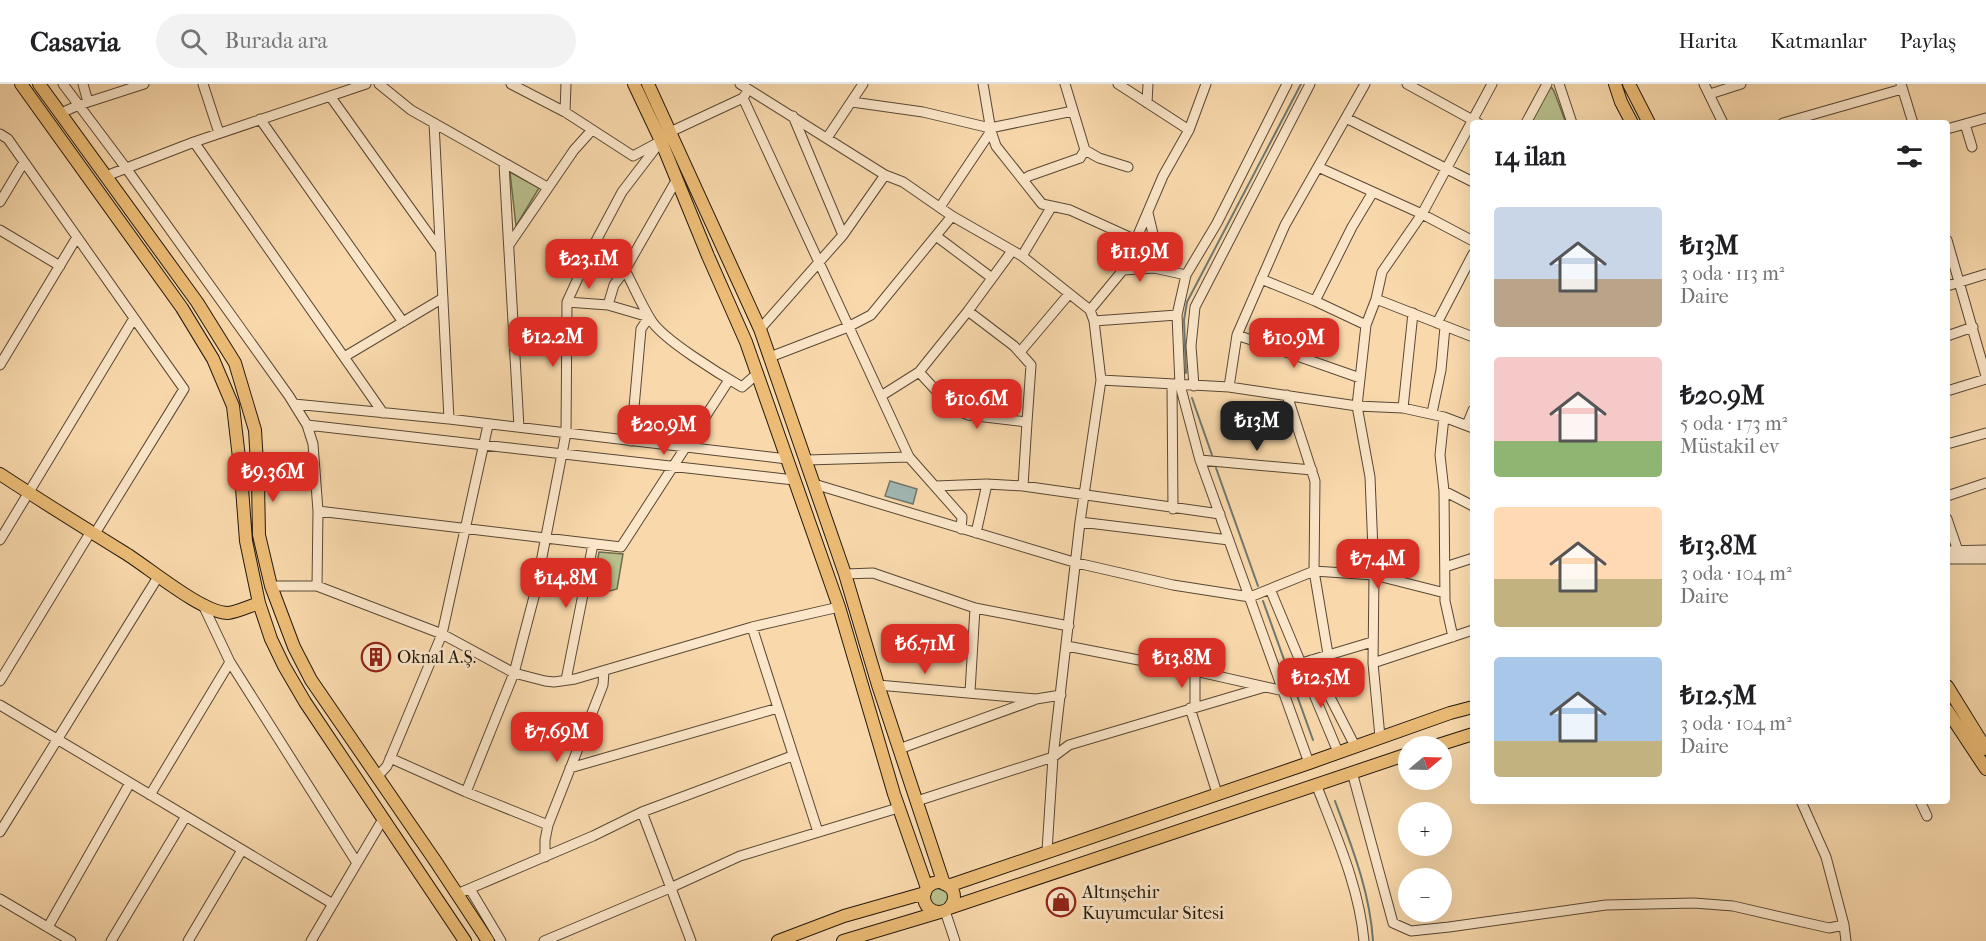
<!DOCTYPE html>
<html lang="tr">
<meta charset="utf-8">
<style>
body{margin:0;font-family:"IM FELL French Canon",serif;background:#f2f2f2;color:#202124;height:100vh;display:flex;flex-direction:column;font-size:22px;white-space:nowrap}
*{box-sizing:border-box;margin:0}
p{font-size:20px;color:#757577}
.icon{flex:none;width:33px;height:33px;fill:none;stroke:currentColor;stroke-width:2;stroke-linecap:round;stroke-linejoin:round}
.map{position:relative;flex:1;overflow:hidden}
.panel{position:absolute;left:1470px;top:36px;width:480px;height:684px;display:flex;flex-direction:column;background:#fff;border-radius:6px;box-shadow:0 6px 24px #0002}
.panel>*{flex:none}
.needle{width:39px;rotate:71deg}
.controls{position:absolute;left:1398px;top:652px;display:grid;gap:12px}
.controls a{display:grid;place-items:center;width:54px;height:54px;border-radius:50%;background:#fff;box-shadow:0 6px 24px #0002;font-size:30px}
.price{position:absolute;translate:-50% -51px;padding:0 14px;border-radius:12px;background:#d93025;color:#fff;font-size:20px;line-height:39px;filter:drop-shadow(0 2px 3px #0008)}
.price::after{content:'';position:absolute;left:50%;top:36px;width:18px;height:14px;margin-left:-9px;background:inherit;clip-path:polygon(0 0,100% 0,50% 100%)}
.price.selected{background:#222;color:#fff}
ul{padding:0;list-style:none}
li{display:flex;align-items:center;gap:18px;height:150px;padding:0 24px}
li span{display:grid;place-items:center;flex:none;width:168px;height:120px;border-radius:6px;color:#555}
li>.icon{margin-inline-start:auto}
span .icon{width:72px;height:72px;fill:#fffc;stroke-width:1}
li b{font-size:26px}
h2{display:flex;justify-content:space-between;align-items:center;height:72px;padding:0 24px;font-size:26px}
header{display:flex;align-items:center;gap:36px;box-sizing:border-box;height:84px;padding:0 30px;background:#fff;border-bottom:2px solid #e0e0e0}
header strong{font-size:28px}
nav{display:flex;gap:33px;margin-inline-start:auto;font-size:21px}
.search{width:420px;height:54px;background:#f2f2f2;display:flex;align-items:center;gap:15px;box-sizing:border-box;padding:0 21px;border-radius:33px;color:#757577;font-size:22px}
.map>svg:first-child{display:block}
</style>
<header>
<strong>Casavia</strong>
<div class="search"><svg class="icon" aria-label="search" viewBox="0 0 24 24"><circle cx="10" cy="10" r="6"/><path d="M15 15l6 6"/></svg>Burada ara</div>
<nav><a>Harita</a><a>Katmanlar</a><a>Paylaş</a></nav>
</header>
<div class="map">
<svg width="1986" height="857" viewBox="0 0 1986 857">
<rect width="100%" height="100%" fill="#f9d9ac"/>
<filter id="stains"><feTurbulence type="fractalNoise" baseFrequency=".00333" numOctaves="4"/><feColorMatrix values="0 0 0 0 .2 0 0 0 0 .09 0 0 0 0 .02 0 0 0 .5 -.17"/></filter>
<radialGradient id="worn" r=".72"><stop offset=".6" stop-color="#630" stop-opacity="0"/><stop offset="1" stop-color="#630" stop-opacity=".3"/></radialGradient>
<path fill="#b9c08d" stroke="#6e6c4c" stroke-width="1.5" d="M1548,3L1552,4L1554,7L1566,39H1529Z
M510,88L539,104L516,142Z
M599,468L623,470L617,505L595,511L591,509Z
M929 814a10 10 0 1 1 20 0a10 10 0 1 1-20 0Z"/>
<path fill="#a1b8b3" stroke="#6e7870" stroke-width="1.5" d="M890,397L917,405L913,420L885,412Z"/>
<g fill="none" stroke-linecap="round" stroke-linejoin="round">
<path stroke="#6e7870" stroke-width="2" d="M1186,289L1184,236L1187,218L1301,0
M1192,314L1212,371
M1216,384L1258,502
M1263,517L1313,656
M1335,717C1352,763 1370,808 1373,857"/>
<g stroke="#584834" stroke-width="11">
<path id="minor" d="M63,0L126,84L289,312L307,341L313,360L318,427L317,502
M83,0L88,18
M203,0L219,49
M379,0L411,26L547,103
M511,0L565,28L633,72L659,58
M740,0L885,91L903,98L952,132L1022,172L1090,226L1094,237L1101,296L1080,438L1053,673L1047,767
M983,0L991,47L996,62L1042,120L1070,126L1136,156
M1065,0L1085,66
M1287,0L1217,139L1186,191L1177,231L1180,301L1200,376L1309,679
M1407,0L1478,39
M1559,0L1572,39
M1704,0L1723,39
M1901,0L1913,39
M1710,10L1741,0
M330,12L440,166
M743,14L909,373L962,433L961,445
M852,18L923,28L990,44L1073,27
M1147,19L1148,0
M565,28L566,0
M61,29L79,21L144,0
M793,32L843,151
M1346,34L1473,98
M260,35L403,238
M434,39L449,335
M1526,39L1547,0
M1783,39L1902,5
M1965,40L1972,63
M1947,45L1986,34
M1189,46L1206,0
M670,48L743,14L745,11
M0,50L8,55L184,305L94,451
M827,54L863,0
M194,58L383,329
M504,80L519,343
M1318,83L1422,130L1473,157
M106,92L194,58L366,0
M1023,96L1029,92L1080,74L1085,66L1099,74L1128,83
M0,118L24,78
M940,123L991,47
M1148,129L1154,154V184L1186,191
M0,146L60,182
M936,152L992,194
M1947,156L1986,292
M509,161L574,66L592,46
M1022,172L1052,122
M625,186C634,203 641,220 651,236C662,255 721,291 742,303L757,290
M1123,186L1154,184
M1261,195L1315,217L1352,143L1373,108
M1947,202L1986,190
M1376,215L1473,253
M1315,217L1366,241
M567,218L608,221L649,233L641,245L631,357
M608,221L614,201L625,186L677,95
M1090,226L1123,186L1163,92L1189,46L1118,0
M968,227L1014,262L1031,281L1027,338
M1094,237L1177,231
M1437,239L1473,170
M760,245L843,151L885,91
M1237,251L1360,294
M1947,252L1973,243
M1020,268L1069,210
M344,273L443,214
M770,273L848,243L871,231L952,132
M0,281L77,153
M919,288L952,324L968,331L1027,338L1023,402
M1101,296L1229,303L1357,322L1403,324L1444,333L1473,344
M1172,301L1173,425
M1194,302L1191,262L1195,223L1310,0
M1229,303L1237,251L1285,141L1365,0
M1947,307L1986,295
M1287,311L1315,397L1314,487L1328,570
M881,312L919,288L968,227L1012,167
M294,320L449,335L787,375
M1403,324L1413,229
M1432,329L1441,286L1445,243
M1444,333L1440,371L1444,407L1445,517L1453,553
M307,341L794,396
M1467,341L1473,326
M1947,360L1986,349
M807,376L909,373
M1200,376L1312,386
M814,400L1077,479L1173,501L1250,513L1314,487L1374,491L1445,509
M936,402L987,400L1023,402L1220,430
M1444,407L1473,422
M1947,412L1986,399
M318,427L621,463L729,296
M1947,435L1958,467
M1080,438L1229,456
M976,449L987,400
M0,456L134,234
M1947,467L1986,466
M1947,475H1986
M1445,483L1473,474
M845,490L873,489L975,524L1069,542
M271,502H317L442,550L514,589L545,597L554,598L575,595L752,543L839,523
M1270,505L1338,668
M203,521L230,578L357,779
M752,543L818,748
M1067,562L1195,587L1284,607
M1311,576L1355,662
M1305,578L1372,558
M1373,579L1473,546
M566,596L593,460
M0,597L90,449
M878,601L1036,615L1061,611
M970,608L975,524
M0,621L333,820
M1195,623V587
M1190,624L1217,709
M1380,653L1373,579L1374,491L1370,393L1357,322L1366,241L1376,215L1382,188L1422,130L1492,0
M899,665L1034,616
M390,674L466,708L548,741
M570,684L778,624
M1352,688L1393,839L1411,847L1449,843L1606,821L1694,819L1733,822L1829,844L1844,841
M377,693L387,682L442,550L488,341
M1316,700C1336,752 1359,802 1364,857
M466,708L514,589L535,509L566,349L567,218L589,170L622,108L661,57
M150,711L230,578
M917,717L1053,673L1069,661L1265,603
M1801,717L1826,773L1844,841L1846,857
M1920,717L1927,732
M642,728L691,857
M0,748L158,493
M545,773V756L548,741L603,601L604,587
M470,805L501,857
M457,810L593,752L642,728L792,672
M0,815L71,857
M945,827L955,857
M48,843L130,699
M111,857L186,732
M188,857L242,766
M311,857L383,735
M544,857L670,804L740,772L898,724"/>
</g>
<g stroke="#22180c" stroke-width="14">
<path id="major" d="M21,0L182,224L213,275L233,322L241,391L246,457L259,519L271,555L284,582L305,618L465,857
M39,0L197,218L235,279L255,346L258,397L259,451L271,502L294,563L311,596L436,778L488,857
M634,0L661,57L708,172L746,258L839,523L894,710L927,804
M648,0L760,245L845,490L878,601L944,800
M1615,0L1621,18L1632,39
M1629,0L1649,39
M0,390C41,417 83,443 125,469C148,483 202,529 228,529C237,528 250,522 259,519
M1947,602L1986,665
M1947,626L1986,685
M1432,663L1473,650
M924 813a15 15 0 1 1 30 0a15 15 0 1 1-30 0Z
M948,802L1309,679L1450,629L1473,623
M949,824L1408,670
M778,857L844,832L925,809
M843,857L940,828"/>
</g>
<use href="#minor" stroke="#fbe6c9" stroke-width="9"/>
<use href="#major" stroke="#ecbc76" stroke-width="12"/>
</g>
<defs>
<g id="building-ring" transform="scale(1.5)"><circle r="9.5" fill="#fbe6c9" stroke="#8f2418" stroke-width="1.5"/><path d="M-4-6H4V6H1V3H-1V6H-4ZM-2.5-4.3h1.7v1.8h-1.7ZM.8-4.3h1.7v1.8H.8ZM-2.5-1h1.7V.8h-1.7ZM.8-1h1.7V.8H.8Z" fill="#8f2418"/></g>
<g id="shop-ring" transform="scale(1.5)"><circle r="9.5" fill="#fbe6c9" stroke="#8f2418" stroke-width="1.5"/><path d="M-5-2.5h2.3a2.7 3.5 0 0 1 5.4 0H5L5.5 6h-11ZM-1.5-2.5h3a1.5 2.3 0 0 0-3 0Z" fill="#8f2418"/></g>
</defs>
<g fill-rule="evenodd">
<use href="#building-ring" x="376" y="573"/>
<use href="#shop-ring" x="1061" y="818"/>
</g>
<g text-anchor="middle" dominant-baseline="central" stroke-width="5" stroke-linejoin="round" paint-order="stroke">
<g font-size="18" fill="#22180c" stroke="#fbe6c9" text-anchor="start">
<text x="397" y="573">Oknal A.Ş.</text>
<text x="1082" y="808">Altınşehir<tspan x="1082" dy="21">Kuyumcular Sitesi</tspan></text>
</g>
</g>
<rect width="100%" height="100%" filter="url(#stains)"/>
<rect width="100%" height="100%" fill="url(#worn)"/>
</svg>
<div class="controls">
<a><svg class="needle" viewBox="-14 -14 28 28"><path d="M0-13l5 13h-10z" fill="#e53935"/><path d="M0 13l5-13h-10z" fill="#757577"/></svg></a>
<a>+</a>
<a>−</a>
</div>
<b class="price" style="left:1140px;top:199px">₺11.9M</b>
<b class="price" style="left:589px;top:206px">₺23.1M</b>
<b class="price" style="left:553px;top:284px">₺12.2M</b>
<b class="price" style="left:1294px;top:285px">₺10.9M</b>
<b class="price" style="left:977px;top:346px">₺10.6M</b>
<b class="price selected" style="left:1257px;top:368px">₺13M</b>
<b class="price" style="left:664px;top:372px">₺20.9M</b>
<b class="price" style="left:273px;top:419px">₺9.36M</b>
<b class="price" style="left:1378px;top:506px">₺7.4M</b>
<b class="price" style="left:566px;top:525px">₺14.8M</b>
<b class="price" style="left:925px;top:591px">₺6.71M</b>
<b class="price" style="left:1182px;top:605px">₺13.8M</b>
<b class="price" style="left:1321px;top:625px">₺12.5M</b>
<b class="price" style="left:557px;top:679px">₺7.69M</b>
<section class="panel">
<h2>14 ilan<svg class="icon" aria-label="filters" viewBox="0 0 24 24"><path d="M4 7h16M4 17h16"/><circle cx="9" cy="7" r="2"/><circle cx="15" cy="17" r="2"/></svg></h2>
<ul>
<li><span style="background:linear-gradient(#c9d6e8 60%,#b9a48a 0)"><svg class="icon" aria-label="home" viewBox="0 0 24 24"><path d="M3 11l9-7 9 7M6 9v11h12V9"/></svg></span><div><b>₺13M</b><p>3 oda · 113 m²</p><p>Daire</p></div></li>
<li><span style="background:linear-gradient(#f6c9c9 70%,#8fb573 0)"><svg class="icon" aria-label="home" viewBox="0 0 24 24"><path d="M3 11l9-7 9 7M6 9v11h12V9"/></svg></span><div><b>₺20.9M</b><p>5 oda · 173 m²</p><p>Müstakil ev</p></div></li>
<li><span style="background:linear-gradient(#ffd9b3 60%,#c2b280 0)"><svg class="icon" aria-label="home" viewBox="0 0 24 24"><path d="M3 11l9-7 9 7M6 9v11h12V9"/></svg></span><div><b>₺13.8M</b><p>3 oda · 104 m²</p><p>Daire</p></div></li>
<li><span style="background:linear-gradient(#a9c7e8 70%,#c2b280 0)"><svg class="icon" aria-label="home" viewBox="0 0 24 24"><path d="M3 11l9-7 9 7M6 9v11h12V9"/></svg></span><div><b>₺12.5M</b><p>3 oda · 104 m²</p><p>Daire</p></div></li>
</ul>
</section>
</div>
